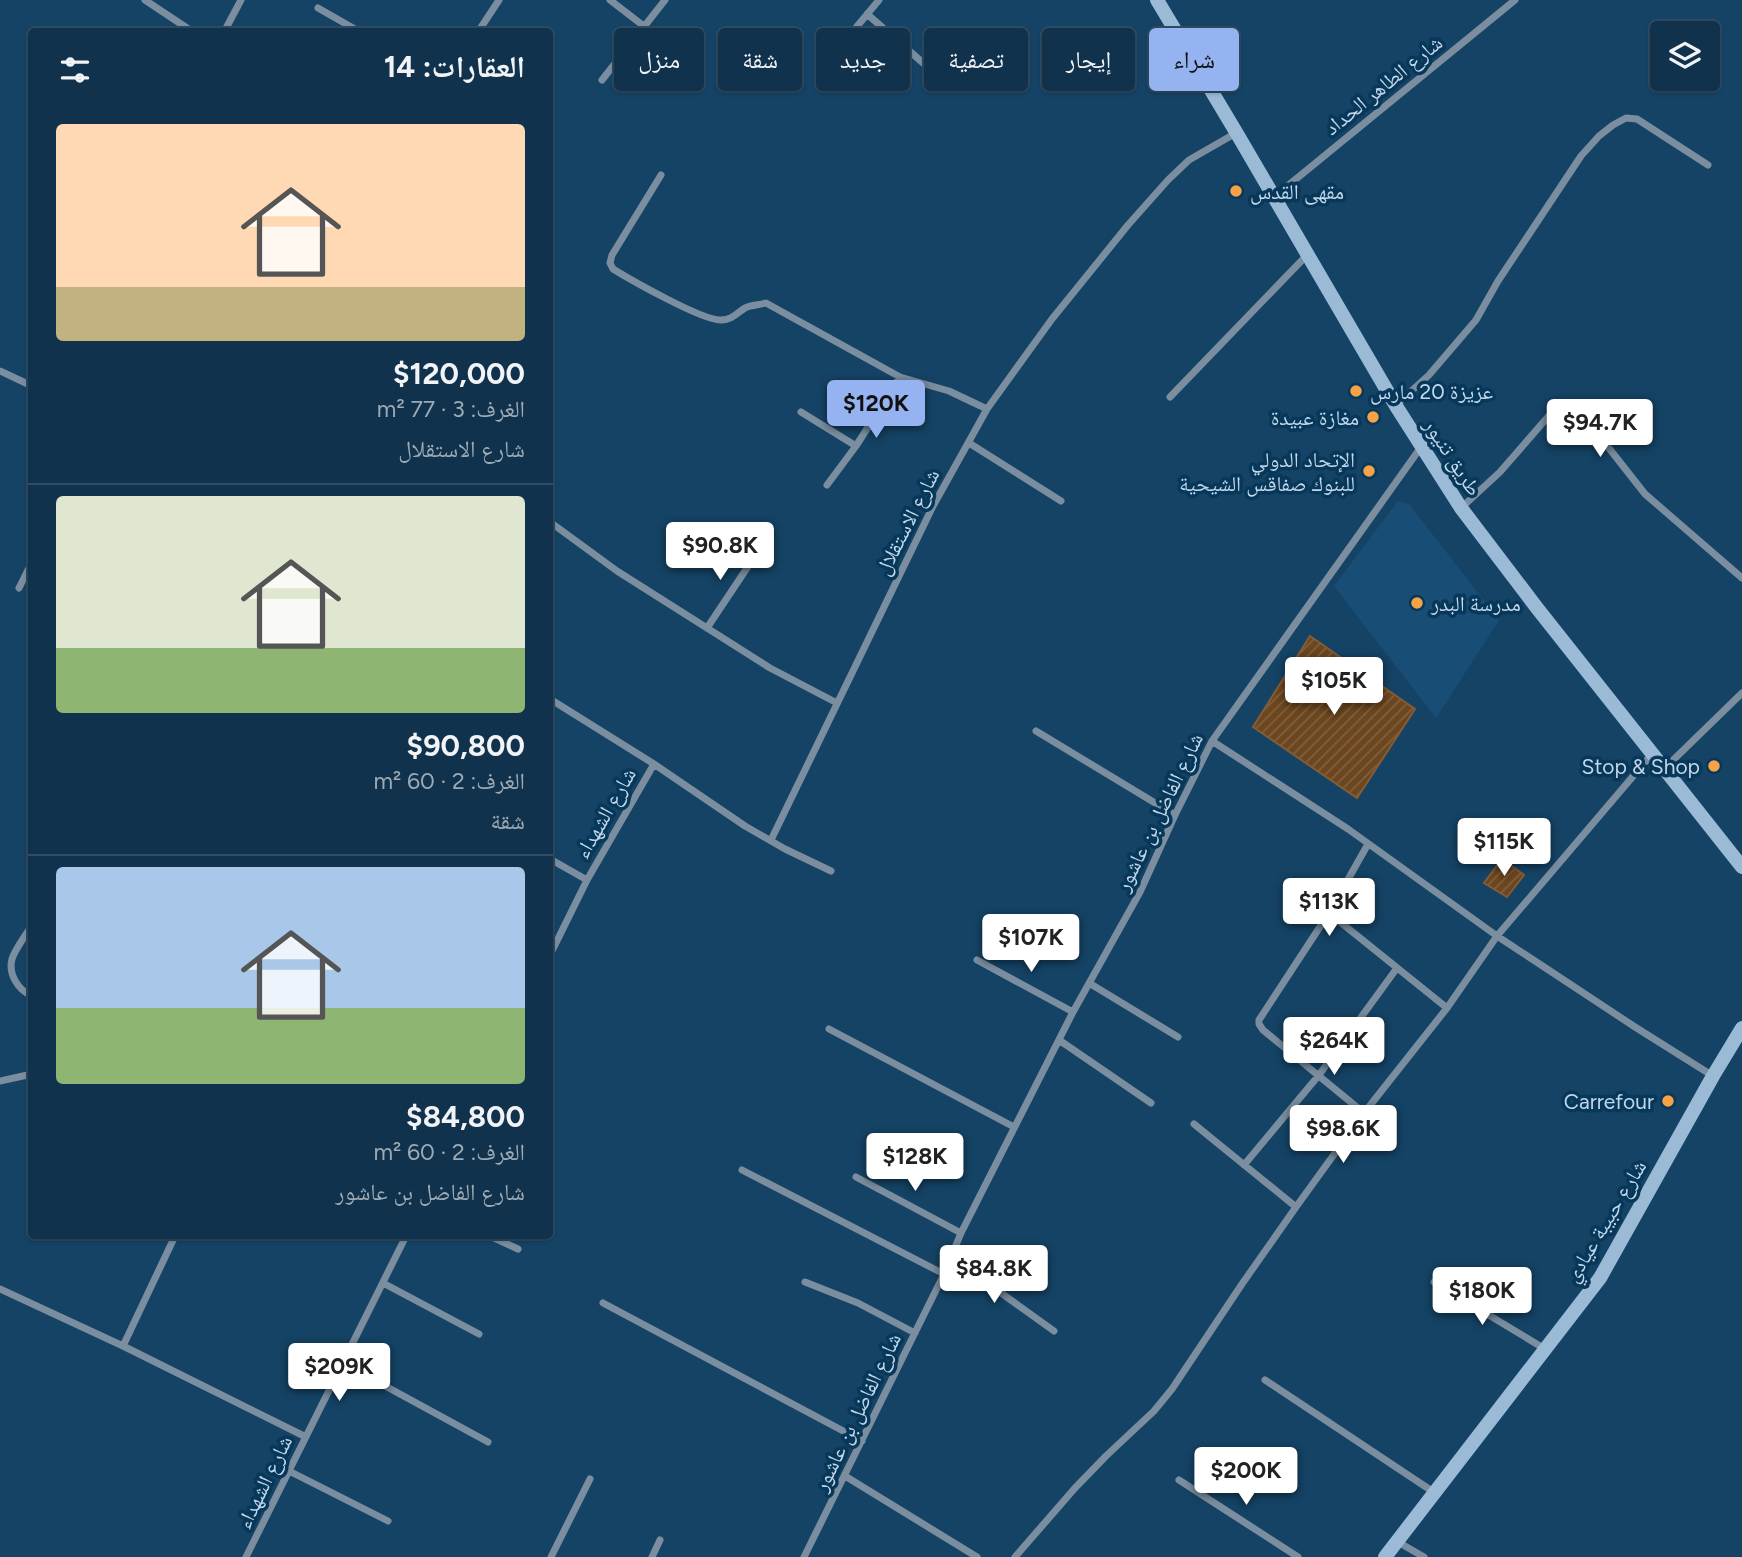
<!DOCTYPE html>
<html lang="ar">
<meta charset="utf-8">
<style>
body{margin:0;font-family:Figtree,"Noto Naskh Arabic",sans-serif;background:#1e3e56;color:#f1f3f6;direction:rtl;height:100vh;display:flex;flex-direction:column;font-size:26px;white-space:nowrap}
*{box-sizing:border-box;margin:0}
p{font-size:23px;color:#9caab5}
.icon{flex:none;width:38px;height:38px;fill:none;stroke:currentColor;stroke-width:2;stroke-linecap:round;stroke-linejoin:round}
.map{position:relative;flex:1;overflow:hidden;direction:ltr}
.panel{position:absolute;left:28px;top:28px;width:525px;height:1211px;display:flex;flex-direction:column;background:#10324c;border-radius:7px;box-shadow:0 2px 5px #0004,0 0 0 2px #304d64;direction:rtl}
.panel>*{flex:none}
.banner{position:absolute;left:574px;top:28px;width:665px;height:63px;direction:rtl;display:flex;gap:14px}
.controls{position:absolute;left:1650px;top:21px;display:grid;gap:14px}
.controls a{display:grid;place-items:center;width:70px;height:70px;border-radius:7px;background:#10324c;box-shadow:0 2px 5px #0004,0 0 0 2px #304d64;font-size:35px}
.price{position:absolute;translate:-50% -60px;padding:0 16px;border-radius:7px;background:#fff;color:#222;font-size:23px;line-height:46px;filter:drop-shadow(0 2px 4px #0008)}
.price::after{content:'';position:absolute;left:50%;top:42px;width:21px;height:16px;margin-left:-10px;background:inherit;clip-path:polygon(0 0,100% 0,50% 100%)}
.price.active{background:#95b2f1;color:#111}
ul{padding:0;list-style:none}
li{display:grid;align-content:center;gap:14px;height:371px;padding:0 28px}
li+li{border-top:2px solid #304d64}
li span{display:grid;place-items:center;height:217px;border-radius:7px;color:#555}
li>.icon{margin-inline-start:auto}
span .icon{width:126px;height:126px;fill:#fffc;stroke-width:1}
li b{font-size:30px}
h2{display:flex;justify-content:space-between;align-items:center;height:84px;padding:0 28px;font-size:30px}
.pill{padding:0 24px;border-radius:7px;background:#10324c;box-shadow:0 2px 5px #0004,0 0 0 2px #304d64;font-size:24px;line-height:63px}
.pill.active{background:#95b2f1;color:#111}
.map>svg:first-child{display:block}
</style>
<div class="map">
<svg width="1742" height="1557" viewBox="0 0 1742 1557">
<defs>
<pattern id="building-hatch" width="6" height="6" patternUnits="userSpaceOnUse" patternTransform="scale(1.75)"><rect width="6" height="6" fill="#6c461e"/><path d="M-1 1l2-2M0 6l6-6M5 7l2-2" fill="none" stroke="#7f603f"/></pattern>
</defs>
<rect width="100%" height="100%" fill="#154365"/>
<path fill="#184e75" d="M1398,501L1409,504L1499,620L1436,718L1334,586Z"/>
<path fill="url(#building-hatch)" stroke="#845c34" stroke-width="2" d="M1310,636L1415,709L1357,798L1253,727Z
M1502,859L1524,875L1507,897L1484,883Z"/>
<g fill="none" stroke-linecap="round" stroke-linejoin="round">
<path stroke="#7a8e9f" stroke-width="7" d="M145,0L193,32
M610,0L645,27
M318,8L360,32
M867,14L930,69
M224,32L241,0
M478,32L499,0
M824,66L879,0
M602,80L665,0
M661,175L612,255L610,263L613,269C631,280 703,321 721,320C732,320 737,313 745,308C750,305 759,305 766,303L900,377L949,391L987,409
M1274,197L1515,0
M0,371L32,386
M1170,397L1307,255
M1396,405L1429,375L1476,320L1498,281L1581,156L1599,136L1613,125L1626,118L1637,119L1708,165
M801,412L856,446
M969,443L1061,501
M827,485L856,446L900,377
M1461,508L1500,472L1553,411L1570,409L1580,415L1597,433L1645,494L1742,578
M550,522L617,571L770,668L837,703
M19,588L32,562
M707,628L757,553
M550,699L654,764L745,826L785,849L831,871
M1036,731L1175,815
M1212,741L1348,829L1497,936L1635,1027L1713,1076
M1665,768L1742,693
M771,840L933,506L987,409L1052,319L1128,225L1168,180L1189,160L1236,133
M550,859L587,880
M1329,913L1447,1008
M32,925C26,935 15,949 12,959C8,974 18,990 32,996
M550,955L587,880L654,764
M977,960L1073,1012
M1089,983L1178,1037
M829,1029L1014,1127
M1059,1040L1151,1103
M0,1081L32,1074
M1364,1113L1263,1030L1259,1024V1020L1329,913L1368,844
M1194,1124L1296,1207
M1244,1165L1319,1075L1397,968
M742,1170L944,1274
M856,1177L961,1233
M490,1236L518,1249
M951,1257L1054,1331
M805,1282L858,1303L915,1333
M1434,1282L1545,1349
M383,1283L479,1334
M0,1289L123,1346L306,1437
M603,1303L862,1441
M123,1346L175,1236
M343,1363L488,1442
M1265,1380L1435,1493
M289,1471L388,1521
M845,1476L977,1557
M1179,1480L1298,1557
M1398,1542L1424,1557
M246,1557L406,1236
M551,1557L590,1479
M652,1557L660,1540
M804,1557L944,1274L961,1233L1073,1012L1140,892L1175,815L1212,741L1421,447
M1015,1557L1075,1488L1106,1456L1154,1411L1172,1389L1242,1284L1296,1207L1364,1113L1447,1008L1497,936L1652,754"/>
<path stroke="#9abad5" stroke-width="14" d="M1157,0L1236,132L1396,406L1461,508L1537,608L1742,867
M1385,1557L1600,1278L1713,1076L1742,1028"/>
</g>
<g fill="#f6a247" stroke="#083859" stroke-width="2.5">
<circle cx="1236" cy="191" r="7"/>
<circle cx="1356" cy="391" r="7"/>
<circle cx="1373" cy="417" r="7"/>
<circle cx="1369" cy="471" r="7"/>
<circle cx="1417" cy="603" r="7"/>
<circle cx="1714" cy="766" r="7"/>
<circle cx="1668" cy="1101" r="7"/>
</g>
<g text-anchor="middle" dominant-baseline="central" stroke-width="7" stroke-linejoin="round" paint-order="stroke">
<g font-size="21" fill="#c0d7ec" stroke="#083859">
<text transform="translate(1383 85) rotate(-39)">شارع الطاهر الحداد</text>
<text transform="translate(1453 457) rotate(57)">طريق تنيور</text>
<text transform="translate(907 522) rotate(-63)">شارع الاستقلال</text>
<text transform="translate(1159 812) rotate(-64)">شارع الفاضل بن عاشور</text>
<text transform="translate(605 813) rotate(-60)">شارع الشهداء</text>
<text transform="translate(1605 1221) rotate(-59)">شارع حبيبة عيادي</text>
<text transform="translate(857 1412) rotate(-64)">شارع الفاضل بن عاشور</text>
<text transform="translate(264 1482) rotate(-64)">شارع الشهداء</text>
</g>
<g font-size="21" fill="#c0d7ec" stroke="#083859" text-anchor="end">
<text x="1250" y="191" text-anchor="start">مقهى القدس</text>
<text x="1370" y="391" text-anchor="start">عزيزة 20 مارس</text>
<text x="1359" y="417">مغازة عبيدة</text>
<text x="1355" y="459">الإتحاد الدولي<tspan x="1355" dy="24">للبنوك صفاقس الشيحية</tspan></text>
<text x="1431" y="603" text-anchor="start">مدرسة البدر</text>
<text x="1700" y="766">Stop &amp; Shop</text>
<text x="1654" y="1101">Carrefour</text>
</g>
</g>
</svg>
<div class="controls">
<a><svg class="icon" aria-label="layers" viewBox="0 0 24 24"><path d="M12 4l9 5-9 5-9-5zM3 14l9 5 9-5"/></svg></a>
</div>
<b class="price active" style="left:876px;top:440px">$120K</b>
<b class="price" style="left:1600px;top:459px">$94.7K</b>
<b class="price" style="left:720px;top:582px">$90.8K</b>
<b class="price" style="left:1334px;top:717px">$105K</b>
<b class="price" style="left:1504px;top:878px">$115K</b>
<b class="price" style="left:1329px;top:938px">$113K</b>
<b class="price" style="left:1031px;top:974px">$107K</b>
<b class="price" style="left:1334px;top:1077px">$264K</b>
<b class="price" style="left:1343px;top:1165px">$98.6K</b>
<b class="price" style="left:915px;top:1193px">$128K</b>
<b class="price" style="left:994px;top:1305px">$84.8K</b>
<b class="price" style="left:1482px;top:1327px">$180K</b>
<b class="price" style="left:339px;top:1403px">$209K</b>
<b class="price" style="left:1246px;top:1507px">$200K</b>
<div class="banner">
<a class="pill active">شراء</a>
<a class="pill">إيجار</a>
<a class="pill">تصفية</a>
<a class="pill">جديد</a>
<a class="pill">شقة</a>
<a class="pill">منزل</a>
</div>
<section class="panel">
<h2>العقارات: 14<svg class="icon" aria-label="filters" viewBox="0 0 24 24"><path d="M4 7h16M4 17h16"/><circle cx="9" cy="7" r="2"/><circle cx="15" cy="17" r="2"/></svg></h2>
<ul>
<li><span style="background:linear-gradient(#ffd9b3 75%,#c2b280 0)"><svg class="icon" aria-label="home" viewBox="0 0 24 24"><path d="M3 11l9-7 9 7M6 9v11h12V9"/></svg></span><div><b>$120,000</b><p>الغرف: 3 · 77 m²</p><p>شارع الاستقلال</p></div></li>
<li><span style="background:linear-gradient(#dfe7d0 70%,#8fb573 0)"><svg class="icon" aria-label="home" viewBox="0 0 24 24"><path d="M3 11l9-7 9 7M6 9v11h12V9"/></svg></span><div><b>$90,800</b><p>الغرف: 2 · 60 m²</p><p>شقة</p></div></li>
<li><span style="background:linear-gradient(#a9c7e8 65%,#8fb573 0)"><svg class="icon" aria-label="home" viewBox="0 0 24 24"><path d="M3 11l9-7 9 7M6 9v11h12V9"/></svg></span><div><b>$84,800</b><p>الغرف: 2 · 60 m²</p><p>شارع الفاضل بن عاشور</p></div></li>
</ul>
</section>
</div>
